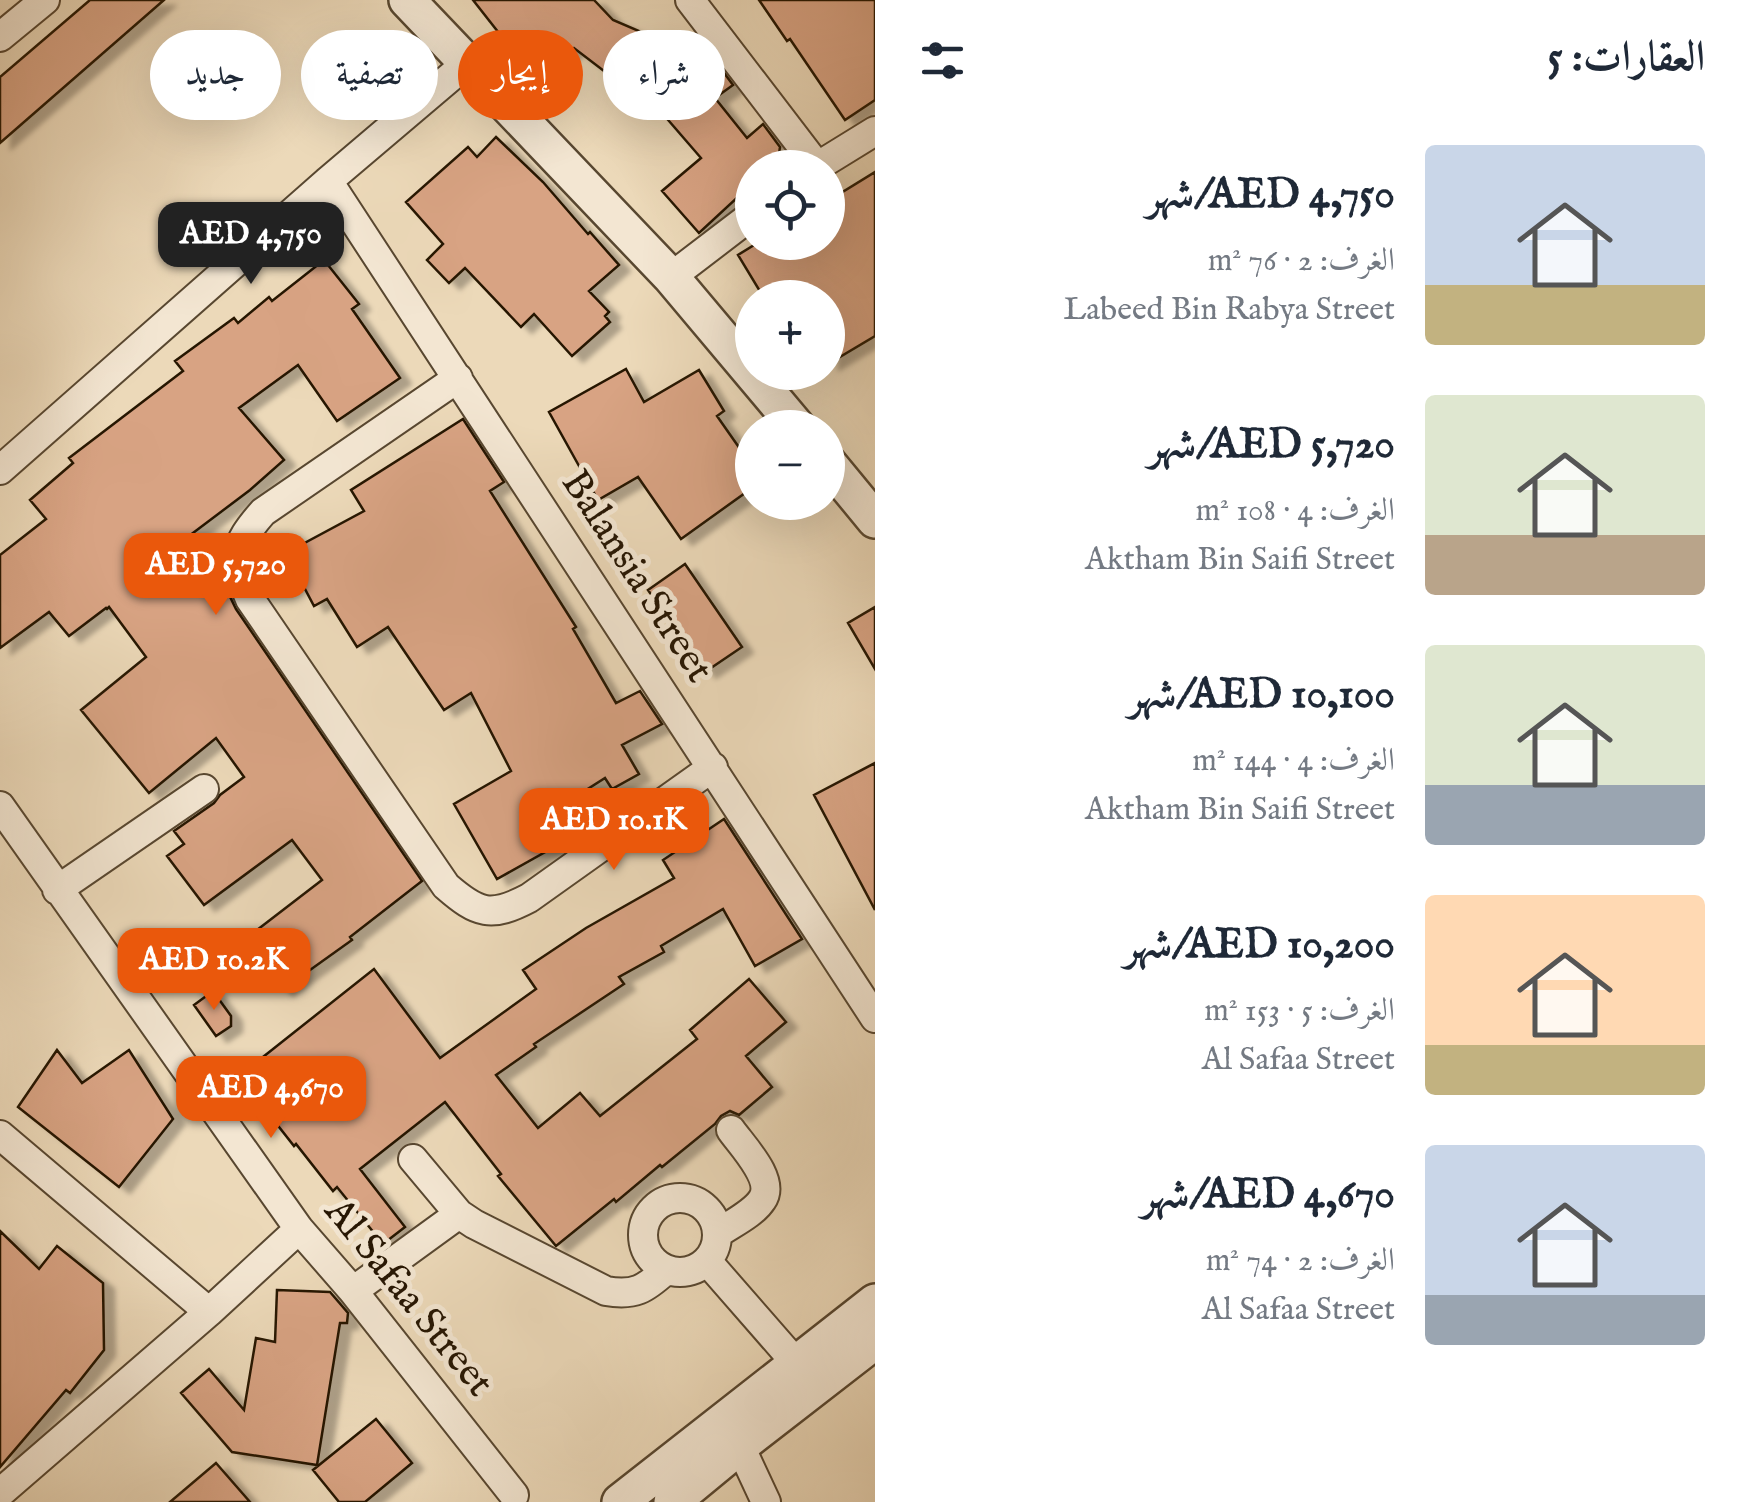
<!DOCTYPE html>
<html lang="ar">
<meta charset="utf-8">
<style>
body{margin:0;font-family:"IM FELL English",Amiri,serif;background:#f6f6f7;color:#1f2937;direction:rtl;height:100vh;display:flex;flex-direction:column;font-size:38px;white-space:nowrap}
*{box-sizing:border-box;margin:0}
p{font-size:32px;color:#747a83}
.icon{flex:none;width:55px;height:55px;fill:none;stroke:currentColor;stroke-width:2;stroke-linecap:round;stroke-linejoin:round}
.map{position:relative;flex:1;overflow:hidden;direction:ltr}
.sheet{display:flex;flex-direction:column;background:#fff;width:870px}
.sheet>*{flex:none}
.guide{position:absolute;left:30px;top:30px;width:695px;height:90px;direction:rtl;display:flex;gap:20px}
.buttons{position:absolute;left:735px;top:150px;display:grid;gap:20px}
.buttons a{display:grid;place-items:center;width:110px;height:110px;border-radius:50%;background:#fff;box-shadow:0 10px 40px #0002;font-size:50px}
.price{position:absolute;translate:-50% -85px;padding:0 22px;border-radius:20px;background:#ea580c;color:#fff;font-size:32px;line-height:65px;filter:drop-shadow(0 2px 5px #0008)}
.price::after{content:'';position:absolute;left:50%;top:60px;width:30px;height:22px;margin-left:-15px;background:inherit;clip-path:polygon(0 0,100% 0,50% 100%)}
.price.on{background:#222;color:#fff}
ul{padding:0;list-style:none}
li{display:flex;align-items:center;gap:30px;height:250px;padding:0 40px}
li span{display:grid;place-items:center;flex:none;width:280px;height:200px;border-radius:10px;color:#555}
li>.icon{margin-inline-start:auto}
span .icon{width:120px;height:120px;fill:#fffc;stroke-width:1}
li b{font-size:42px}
h2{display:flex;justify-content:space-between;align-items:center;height:120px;padding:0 40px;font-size:42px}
.tag{padding:0 35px;border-radius:45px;background:#fff;box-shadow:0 10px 40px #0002;font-size:35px;line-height:90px}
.tag.on{background:#ea580c;color:#fff}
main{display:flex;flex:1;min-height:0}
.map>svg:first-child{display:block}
</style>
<main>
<section class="sheet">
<h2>العقارات: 5<svg class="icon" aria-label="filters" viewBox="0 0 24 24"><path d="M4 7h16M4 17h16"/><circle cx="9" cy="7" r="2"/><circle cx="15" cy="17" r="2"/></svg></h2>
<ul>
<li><span style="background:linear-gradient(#c9d6e8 70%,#c2b280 0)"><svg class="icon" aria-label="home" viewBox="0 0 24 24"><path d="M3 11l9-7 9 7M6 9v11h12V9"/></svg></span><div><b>AED 4,750/شهر</b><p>الغرف: 2 · 76 m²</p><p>Labeed Bin Rabya Street</p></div></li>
<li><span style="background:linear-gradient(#dfe7d0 70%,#b9a48a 0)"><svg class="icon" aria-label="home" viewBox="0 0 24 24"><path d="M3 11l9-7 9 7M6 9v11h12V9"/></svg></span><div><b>AED 5,720/شهر</b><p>الغرف: 4 · 108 m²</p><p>Aktham Bin Saifi Street</p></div></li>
<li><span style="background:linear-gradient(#dfe7d0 70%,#9aa5b1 0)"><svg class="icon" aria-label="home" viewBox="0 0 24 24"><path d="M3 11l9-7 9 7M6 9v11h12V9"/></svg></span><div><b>AED 10,100/شهر</b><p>الغرف: 4 · 144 m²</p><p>Aktham Bin Saifi Street</p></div></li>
<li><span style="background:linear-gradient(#ffd9b3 75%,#c2b280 0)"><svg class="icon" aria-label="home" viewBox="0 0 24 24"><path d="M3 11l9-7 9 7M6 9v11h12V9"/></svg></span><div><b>AED 10,200/شهر</b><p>الغرف: 5 · 153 m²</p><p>Al Safaa Street</p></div></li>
<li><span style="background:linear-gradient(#c9d6e8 75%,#9aa5b1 0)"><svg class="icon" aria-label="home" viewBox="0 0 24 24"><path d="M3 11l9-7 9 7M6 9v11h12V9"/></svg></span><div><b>AED 4,670/شهر</b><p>الغرف: 2 · 74 m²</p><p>Al Safaa Street</p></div></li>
</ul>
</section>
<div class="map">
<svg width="875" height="1502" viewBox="0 0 875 1502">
<defs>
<filter id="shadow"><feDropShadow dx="11" dy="6" stdDeviation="2.5" flood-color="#0004"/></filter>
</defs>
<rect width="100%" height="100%" fill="#ecd9b9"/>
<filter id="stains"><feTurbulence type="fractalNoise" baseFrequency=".002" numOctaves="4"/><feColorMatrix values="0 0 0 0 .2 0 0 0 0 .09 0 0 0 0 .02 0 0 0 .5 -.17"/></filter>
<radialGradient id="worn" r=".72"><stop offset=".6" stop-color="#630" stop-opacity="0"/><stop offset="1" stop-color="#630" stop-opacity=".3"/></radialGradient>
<path fill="#d8a383" stroke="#261603" stroke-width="2.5" filter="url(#shadow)" d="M90,0H164L0,143V77Z
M473,0H594L613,20L639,31L680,67L683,65L694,77L716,62L733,85L715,98L747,138L763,124L780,147L777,168H752V184L699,233L662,191L701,158L643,91L638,97L574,48L535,82L519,32L506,42Z
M759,0H875V100L845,120L790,39L787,41Z
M496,137L543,182L588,234L590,232L619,265L589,291L609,312L605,316L610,322L572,356L534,314L521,327L465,268L449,283L427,260L443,244L406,202L468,147L477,157Z
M875,172V336L828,364V298H764L738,255L759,242H828V201Z
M324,260L359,304L352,309L400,378L337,421L298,365L239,408L284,460L250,490L185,539L214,578L219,574L236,609L422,881L350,937L352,940L282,990L244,940L322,880L292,840L204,905L167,856L184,844L174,831L214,803L220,795L244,777L216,738L149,793L81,710L146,657L109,607L107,609L106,608L69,636L49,612L0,648V555L46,519L30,500L73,463L69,458L183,371L175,361L234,318L238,323L269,297L272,301Z
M626,369L644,402L699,370L724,411L717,416L752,466V488L681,539L638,477L598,500L549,412Z
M463,419L504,482L490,491L576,627L573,629L616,703L640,691L662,724L622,745L639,774L612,789L605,778L547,815L563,842L497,879L454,804L511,771L471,693L444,710L388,627L357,647L327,599L314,606L286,553L364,511L351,490Z
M685,564L742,647L705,672L648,590Z
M875,607V669L848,623Z
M875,763V910L814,795Z
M724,819L802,939L755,966L723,909L661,946L664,952L619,977L624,984L534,1044L536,1047L496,1075L538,1128L580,1093L600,1116L697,1039L690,1030L749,979L786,1022L746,1056L772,1087L739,1115L730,1111L721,1116L715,1124L662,1167L660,1165L616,1202L614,1199L556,1246L498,1176L501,1174L445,1102L360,1169L405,1227L383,1244L337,1187L333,1191L296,1144L294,1146L239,1076L374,969L440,1058L536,989L523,970L586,928L674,878L663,860Z
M213,991L231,1016V1026L216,1036L194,1005Z
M57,1050L82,1083L129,1050L173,1119L119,1187L18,1107Z
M0,1231L39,1269L57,1246L103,1283L104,1350L70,1393L66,1390L0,1467Z
M277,1290L330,1292L348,1313L347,1323H340L317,1465L232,1452L181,1393L209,1369L244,1410L256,1338L275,1342Z
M376,1419L412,1463L365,1502H339L313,1470Z
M216,1463L250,1502H170Z"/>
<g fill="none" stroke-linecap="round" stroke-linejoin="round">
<g stroke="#584730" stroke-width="32">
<path id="minor" d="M690,0L817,166
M0,37L45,0
M815,168L875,131
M328,181L875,1018
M671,277L752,215
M458,378L263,512C233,546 232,558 250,599L446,886C478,914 491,918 529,898L713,767
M0,470L328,181L467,63
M0,806L299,1229L353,1291L514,1495
M57,890L204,789
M0,1135L209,1312
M413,1159L459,1214L474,1224L606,1291C635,1296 645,1289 666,1270
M643 1235a37 37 0 1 1 74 0a37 37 0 1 1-74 0Z
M717,1234C731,1224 753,1214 762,1200C776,1180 743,1147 731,1130
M707,1261L796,1363
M353,1291L459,1214
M733,1431L766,1502
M0,1493L209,1312L299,1229"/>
</g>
<g stroke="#584730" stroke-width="40">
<path id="tertiary" d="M407,0L671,277L798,428
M828,463L875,520
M620,1502L875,1302
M672,1502L741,1445L875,1341"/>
</g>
<use href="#minor" stroke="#f3e6d2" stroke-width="28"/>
<use href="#tertiary" stroke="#f3e6d2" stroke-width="35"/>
</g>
<g text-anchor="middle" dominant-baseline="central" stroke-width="10" stroke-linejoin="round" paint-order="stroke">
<g font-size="40" fill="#261603" stroke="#f3e6d2">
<text transform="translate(636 577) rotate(57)">Balansia Street</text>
<text transform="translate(408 1298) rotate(51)">Al Safaa Street</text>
</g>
</g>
<rect width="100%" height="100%" filter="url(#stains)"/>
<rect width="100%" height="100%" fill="url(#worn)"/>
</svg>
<div class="buttons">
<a><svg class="icon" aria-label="locate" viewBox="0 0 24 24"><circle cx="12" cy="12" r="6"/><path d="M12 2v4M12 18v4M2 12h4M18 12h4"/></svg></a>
<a>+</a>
<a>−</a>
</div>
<b class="price on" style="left:251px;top:287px">AED 4,750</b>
<b class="price" style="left:216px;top:618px">AED 5,720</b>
<b class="price" style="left:614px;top:873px">AED 10.1K</b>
<b class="price" style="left:214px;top:1013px">AED 10.2K</b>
<b class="price" style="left:271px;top:1141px">AED 4,670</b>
<div class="guide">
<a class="tag">شراء</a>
<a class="tag on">إيجار</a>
<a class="tag">تصفية</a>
<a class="tag">جديد</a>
</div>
</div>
</main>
